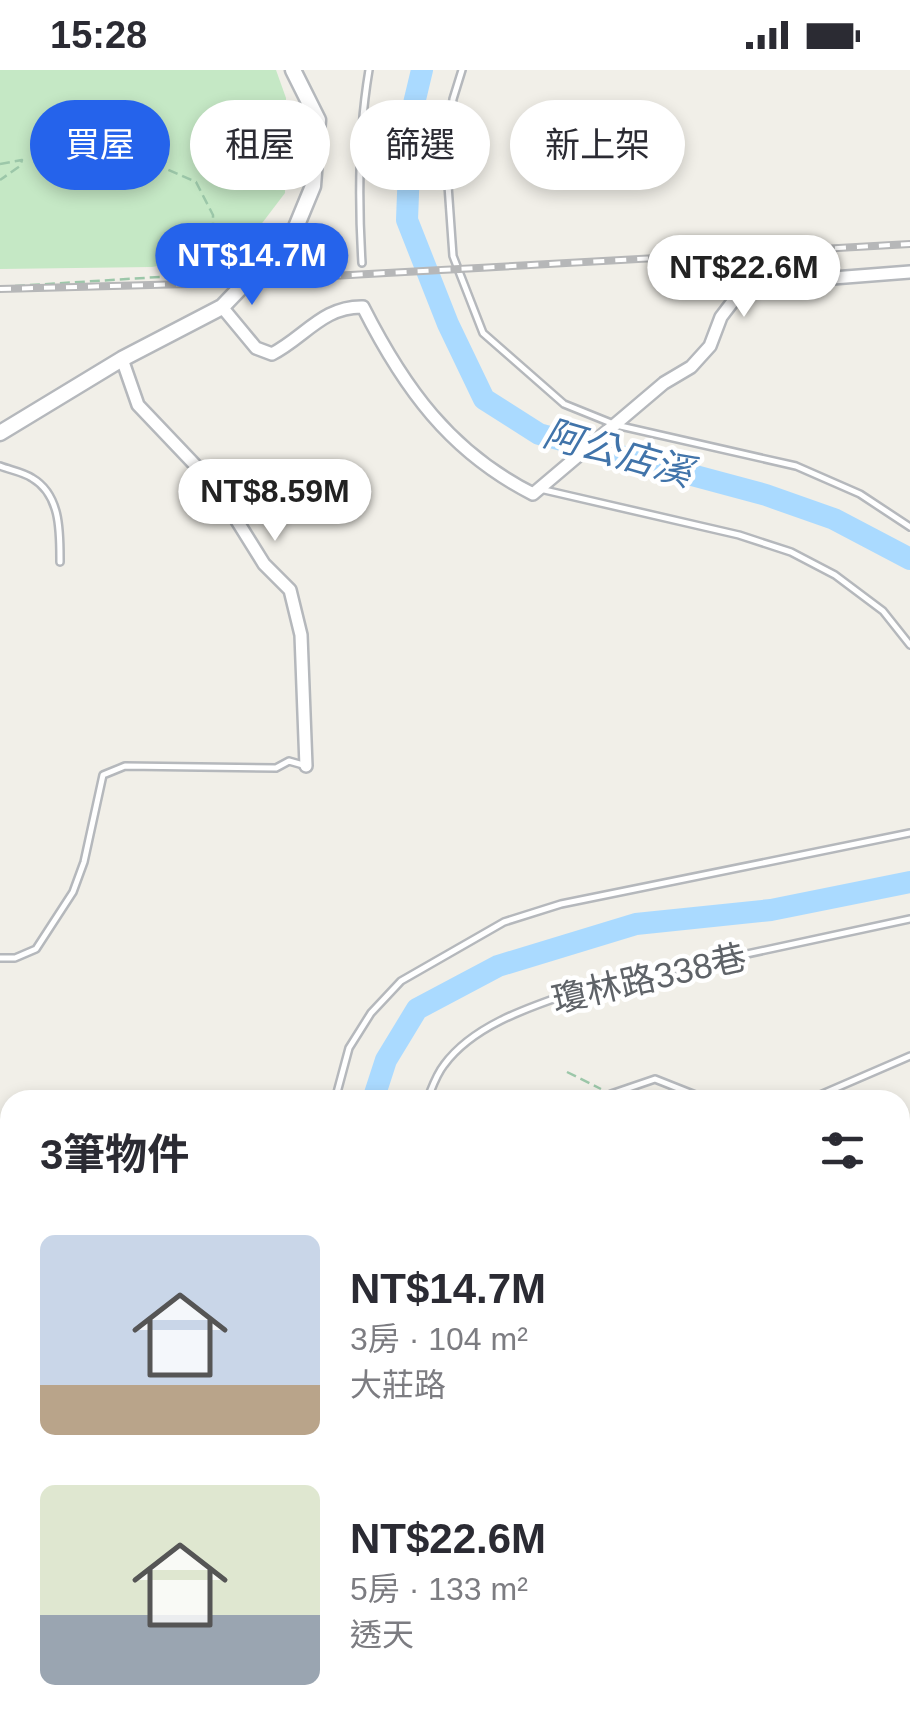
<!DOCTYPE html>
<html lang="zh-TW">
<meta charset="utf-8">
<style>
body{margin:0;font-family:Arial,"Noto Sans TC",sans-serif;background:#f2f2f3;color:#2b2b33;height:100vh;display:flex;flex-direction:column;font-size:38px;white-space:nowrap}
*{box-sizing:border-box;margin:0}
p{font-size:32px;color:#7c7c81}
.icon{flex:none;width:55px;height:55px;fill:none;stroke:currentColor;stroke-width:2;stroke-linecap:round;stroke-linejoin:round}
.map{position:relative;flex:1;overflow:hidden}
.side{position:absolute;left:0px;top:1020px;width:910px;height:642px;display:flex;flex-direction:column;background:#fff;border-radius:30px 30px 0 0;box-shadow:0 5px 15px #0003}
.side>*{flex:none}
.banner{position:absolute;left:30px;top:30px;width:850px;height:90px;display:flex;gap:20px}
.price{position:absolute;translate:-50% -85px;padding:0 22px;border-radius:35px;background:#fff;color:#222;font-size:32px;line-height:65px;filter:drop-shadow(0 2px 5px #0008)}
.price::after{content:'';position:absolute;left:50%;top:60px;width:30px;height:22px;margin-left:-15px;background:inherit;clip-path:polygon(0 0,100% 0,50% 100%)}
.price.selected{background:#2563eb;color:#fff}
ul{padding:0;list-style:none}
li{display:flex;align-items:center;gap:30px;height:250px;padding:0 40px}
li span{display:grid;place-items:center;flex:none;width:280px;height:200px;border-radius:15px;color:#555}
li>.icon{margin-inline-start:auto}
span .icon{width:120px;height:120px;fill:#fffc;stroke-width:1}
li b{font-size:42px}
h2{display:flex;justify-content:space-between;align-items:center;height:120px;padding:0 40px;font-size:42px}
.tag{padding:0 35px;border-radius:45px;background:#fff;box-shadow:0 5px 15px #0003;font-size:35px;line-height:90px}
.tag.selected{background:#2563eb;color:#fff}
.status{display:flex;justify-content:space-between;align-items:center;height:70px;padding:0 50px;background:#fff;direction:ltr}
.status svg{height:28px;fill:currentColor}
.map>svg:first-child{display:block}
</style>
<div class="status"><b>15:28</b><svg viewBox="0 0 49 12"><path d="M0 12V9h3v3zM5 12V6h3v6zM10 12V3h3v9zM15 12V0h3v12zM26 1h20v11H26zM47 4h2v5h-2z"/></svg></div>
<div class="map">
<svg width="910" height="1661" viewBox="0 0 910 1661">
<rect width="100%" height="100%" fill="#f1efe8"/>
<path fill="#c5e8c5" d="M0,0H276L286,28L285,123L240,182L152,197L0,199Z"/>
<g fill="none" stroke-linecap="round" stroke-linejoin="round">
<path stroke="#aadaff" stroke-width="22" d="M422,0L411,46L407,150L448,254L484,329L539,364L766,425L834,449L910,489
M373,1030L386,990L417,939L498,896L636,854L771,840L910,812
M883,1652V1661"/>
<g stroke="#b5b8bc" stroke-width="10">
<path id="service" d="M462,0L453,29L446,87L453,186L483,263L564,334L616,355L796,396L860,424L910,457
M362,193C358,128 358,65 369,0
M0,396C10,400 23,402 32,408C61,425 60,462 60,492
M540,419L739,465L791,482L835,505L883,541L910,575
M0,888H15L36,879L73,822L84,792L103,705L125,696L276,698L289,691L303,695
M335,1030L349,978L371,943L401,911L504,852L561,834L910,763
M427,1030C432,1018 436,1005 444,995C474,954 533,936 579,920L910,849
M605,1030L611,1024L655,1009L708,1030
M795,1030L813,1028L910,986
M0,1250L10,1251
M900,1283L910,1286
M900,1574L910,1573
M900,1617L909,1661
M591,1652L593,1661
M827,1652L829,1661"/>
</g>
<g stroke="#b5b8bc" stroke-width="16">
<path id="minor" d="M222,237L256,278L272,284C305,267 323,236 363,237C404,318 450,382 533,424L664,313L691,297L710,276L721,247L737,226L769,213L910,202
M122,289L138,335L216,417L264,494L290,520L301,565L306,696"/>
</g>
<g stroke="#b5b8bc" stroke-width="19">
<path id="tertiary" d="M0,363L122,289L222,237L294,162L313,116L318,50L293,0"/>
</g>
<path stroke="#9cc7a9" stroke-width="2.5" stroke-dasharray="10 5" stroke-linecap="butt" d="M0,94L22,90L20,96L0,110
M0,217L191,205L202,193L213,165V145L196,112L157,95L124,111L90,49
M567,1002L601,1019"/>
<use href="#service" stroke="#fff" stroke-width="5"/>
<use href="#minor" stroke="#fff" stroke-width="11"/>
<use href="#tertiary" stroke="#fff" stroke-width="14"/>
<g stroke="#b6b7b8" stroke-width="8">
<path id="rail" d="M0,219L188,214L910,174"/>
</g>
<use href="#rail" stroke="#fff" stroke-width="4" stroke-dasharray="11" stroke-linecap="butt"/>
</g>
<g text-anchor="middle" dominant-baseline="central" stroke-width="9" stroke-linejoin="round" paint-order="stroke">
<g font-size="35" fill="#5f6368" stroke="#fff">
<text transform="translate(649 908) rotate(-13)">瓊林路338巷</text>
</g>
<g font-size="38" font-style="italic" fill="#4174aa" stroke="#fff">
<text transform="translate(618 383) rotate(16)">阿公店溪</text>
</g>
</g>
</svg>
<b class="price selected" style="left:252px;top:238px">NT$14.7M</b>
<b class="price" style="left:744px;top:250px">NT$22.6M</b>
<b class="price" style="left:275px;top:474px">NT$8.59M</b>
<div class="banner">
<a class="tag selected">買屋</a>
<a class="tag">租屋</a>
<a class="tag">篩選</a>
<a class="tag">新上架</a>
</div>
<section class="side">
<h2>3筆物件<svg class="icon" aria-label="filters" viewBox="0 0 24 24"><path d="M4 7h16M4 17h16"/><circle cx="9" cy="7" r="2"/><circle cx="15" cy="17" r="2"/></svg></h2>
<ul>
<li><span style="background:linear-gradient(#c9d6e8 75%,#b9a48a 0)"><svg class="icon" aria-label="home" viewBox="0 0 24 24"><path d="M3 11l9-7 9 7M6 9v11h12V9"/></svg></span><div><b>NT$14.7M</b><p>3房 · 104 m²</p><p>大莊路</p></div></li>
<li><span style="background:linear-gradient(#dfe7d0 65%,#9aa5b1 0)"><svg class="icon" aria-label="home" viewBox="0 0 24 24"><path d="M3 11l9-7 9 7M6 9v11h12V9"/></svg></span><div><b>NT$22.6M</b><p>5房 · 133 m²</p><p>透天</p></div></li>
</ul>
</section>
</div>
